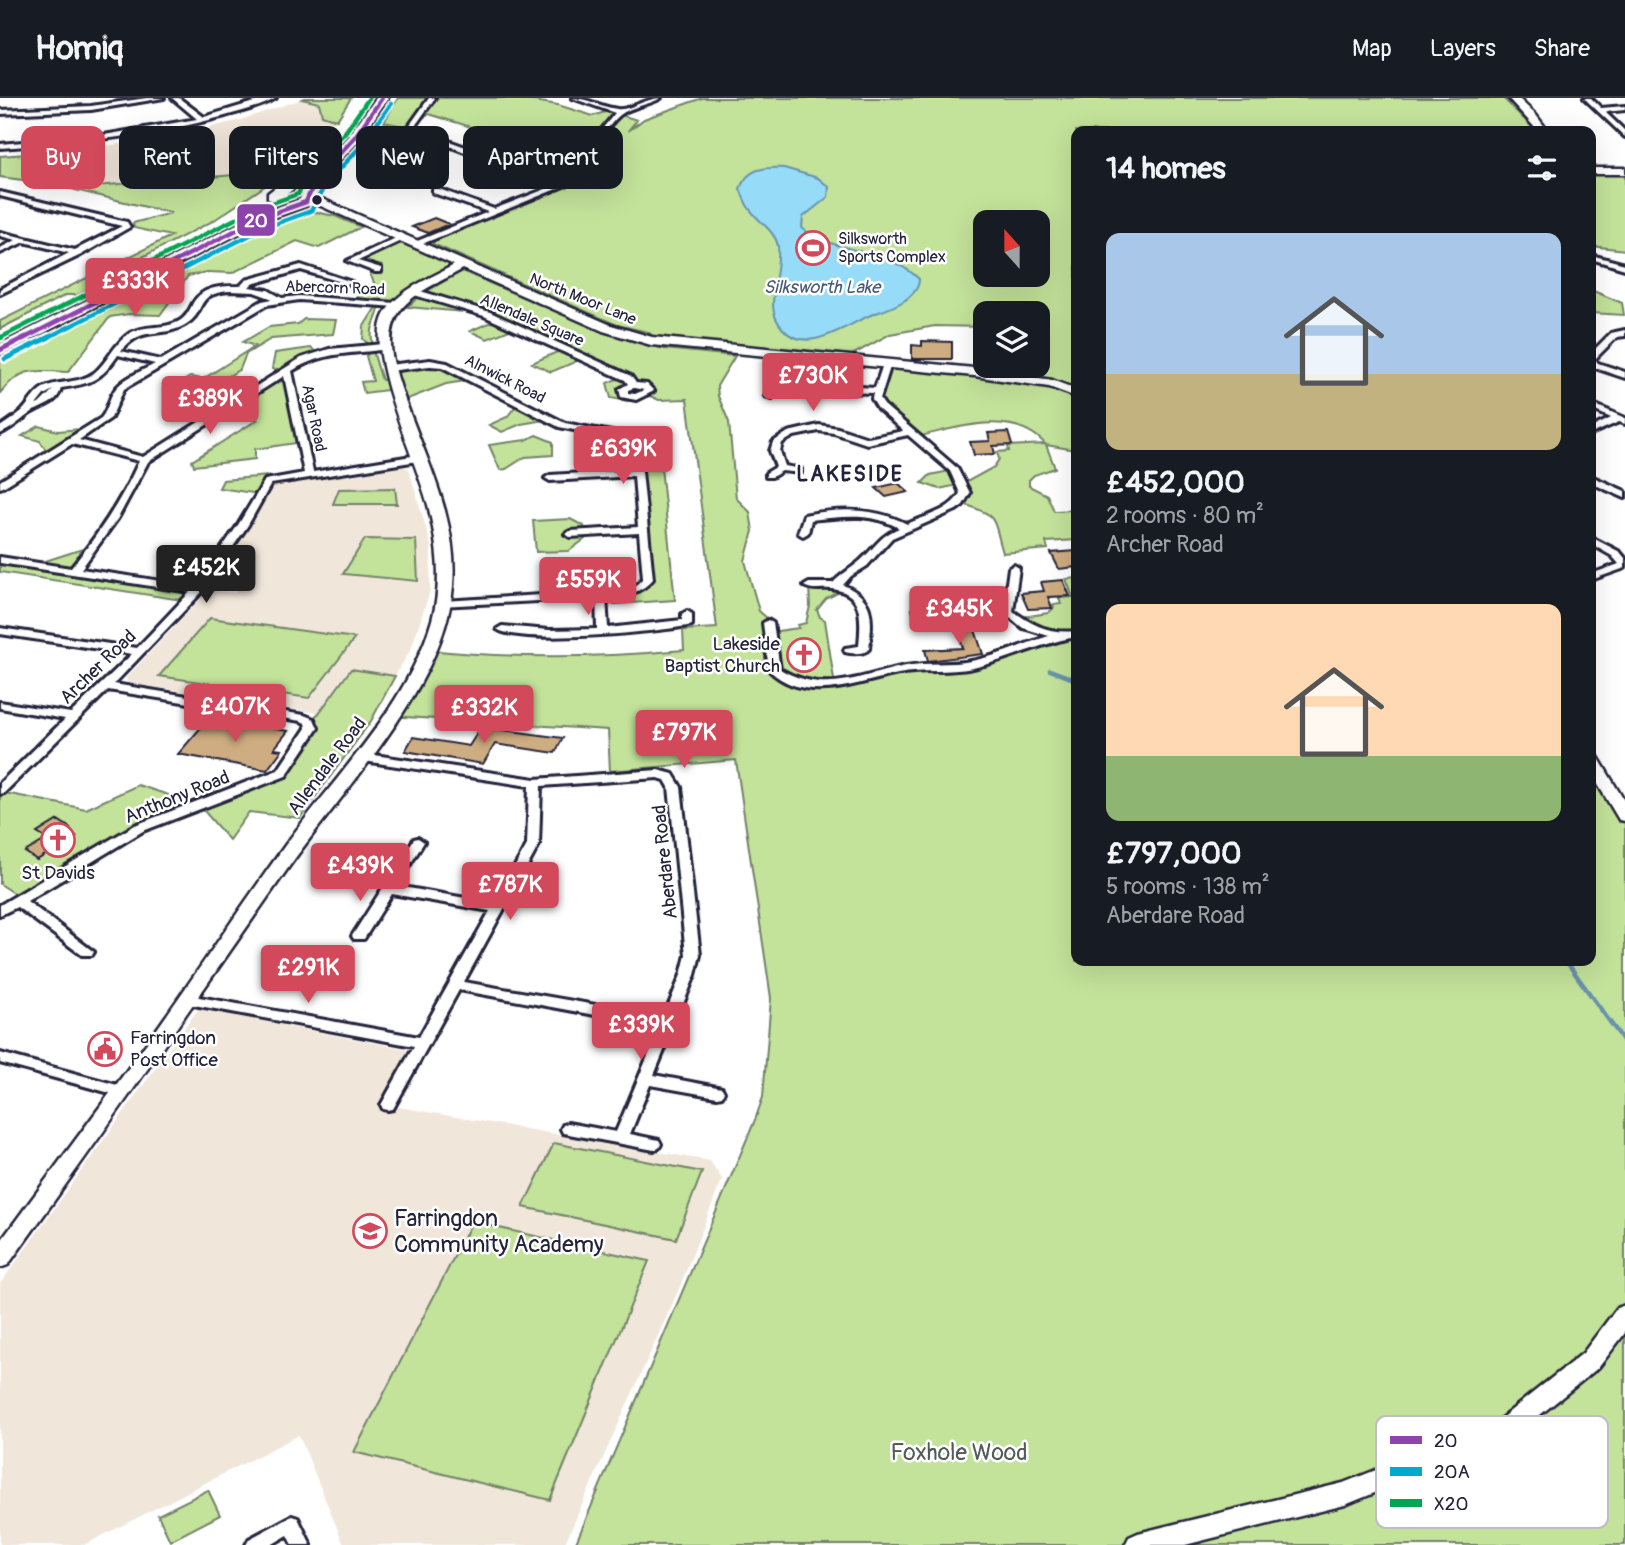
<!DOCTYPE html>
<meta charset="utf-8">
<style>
body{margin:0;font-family:Pangolin,sans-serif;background:#242831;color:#f1f3f6;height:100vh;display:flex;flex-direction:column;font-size:26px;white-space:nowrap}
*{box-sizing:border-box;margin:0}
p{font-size:23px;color:#9ea1a6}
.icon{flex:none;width:38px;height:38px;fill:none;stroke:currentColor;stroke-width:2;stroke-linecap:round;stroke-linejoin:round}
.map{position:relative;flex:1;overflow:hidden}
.details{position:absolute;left:1071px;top:28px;width:525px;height:840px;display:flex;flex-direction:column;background:#171b24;border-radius:14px;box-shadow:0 7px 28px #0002}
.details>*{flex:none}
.banner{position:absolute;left:21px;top:28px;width:665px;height:63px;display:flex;gap:14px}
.needle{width:46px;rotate:339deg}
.tools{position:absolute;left:973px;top:112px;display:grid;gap:14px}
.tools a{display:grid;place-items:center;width:77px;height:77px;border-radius:14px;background:#171b24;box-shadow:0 7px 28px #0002;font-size:35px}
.price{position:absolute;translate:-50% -60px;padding:0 16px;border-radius:7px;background:#d1495b;color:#fff;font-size:23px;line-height:46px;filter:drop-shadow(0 2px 4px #0008)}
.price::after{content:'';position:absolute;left:50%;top:42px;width:21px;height:16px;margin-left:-10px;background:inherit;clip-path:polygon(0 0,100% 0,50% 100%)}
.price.current{background:#222;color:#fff}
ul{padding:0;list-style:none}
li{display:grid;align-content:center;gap:14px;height:371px;padding:0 35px}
li span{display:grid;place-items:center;height:217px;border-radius:14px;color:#555}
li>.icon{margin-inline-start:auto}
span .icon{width:126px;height:126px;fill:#fffc;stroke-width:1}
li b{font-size:30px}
h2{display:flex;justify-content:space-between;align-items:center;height:84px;padding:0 35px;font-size:30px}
.pill{padding:0 24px;border-radius:14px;background:#171b24;box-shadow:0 7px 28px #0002;font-size:24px;line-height:63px}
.pill.current{background:#d1495b;color:#fff}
header{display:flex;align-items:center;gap:42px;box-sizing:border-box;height:98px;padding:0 35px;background:#171b24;border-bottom:2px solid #363941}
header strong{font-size:33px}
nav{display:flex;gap:38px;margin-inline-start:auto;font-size:24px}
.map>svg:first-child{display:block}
</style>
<header>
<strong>Homiq</strong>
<nav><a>Map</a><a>Layers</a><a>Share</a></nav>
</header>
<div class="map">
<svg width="1625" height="1447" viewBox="0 0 1625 1447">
<rect width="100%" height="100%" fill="#fff"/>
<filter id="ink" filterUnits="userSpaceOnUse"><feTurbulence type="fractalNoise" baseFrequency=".0143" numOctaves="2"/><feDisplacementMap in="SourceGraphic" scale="14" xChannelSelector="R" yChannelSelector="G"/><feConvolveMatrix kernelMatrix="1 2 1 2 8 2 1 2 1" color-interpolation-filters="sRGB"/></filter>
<g filter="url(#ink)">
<path fill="#f1e6da" d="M302,1L319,5L322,17L337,22L287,73L82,89V52L178,37L241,22Z
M400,366L409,371L431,448L430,493L411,551L395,578L351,571L319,615L128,585L126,580L209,492L235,495L247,478L222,475L272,390L284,384Z
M198,911L411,952L381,1006L710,1063L722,1081L679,1191L564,1447H344L299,1337L84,1447H0V1186Z"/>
<path fill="#c3e29a" stroke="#72826a" stroke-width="2" fill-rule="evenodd" d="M305,0H351L337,22L322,17L319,5L302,1Z
M398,0H516L558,7L593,18L608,13L637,22L628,33L644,21L702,0H1503L1536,33H1076V352L1046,347L1055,370L1034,377L1029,382V388L1047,397L1054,413L1076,412V442L1046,444L1048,451L1003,455C992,418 999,417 960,405L963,386L939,391L922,385L930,377L954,372L963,386L994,369L999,361L997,354L1009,353L1008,348L1045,346C1014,310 955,330 917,339L876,301L887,266L1051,285L1031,268H1038V215H985V229L935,228L890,236L843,262L654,239L648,234L617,227L433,146L434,142L584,82L564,74L588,60L594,50L541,34L510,41L429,16L409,29L384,24ZM985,124H1038V177H985Z
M82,52V89L287,73L213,123L109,176L106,184L77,197H66L0,231V223L171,138L134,130L133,125L171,115L46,85L0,79V58Z
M1625,75V152L1591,148V77Z
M315,114L335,118L361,129L319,150L297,143L232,175L207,174L188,178L160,217L129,216L110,219L68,274C35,273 23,267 0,295V254C41,234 81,213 122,193C142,184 165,183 179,164L269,120Z
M401,141L462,167L396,207L379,206C380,216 374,222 372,232C370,249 377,266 382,282L392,280L389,270L436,265L472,282L446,286L400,304L395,291L364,295L361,284L373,283L366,258L373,250L363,241L364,228L378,206L350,204L375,187L370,176L377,172L351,163Z
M462,173L598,232L664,251L735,258L717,288L718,298L729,324L736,400L750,414L753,433L745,463L759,513L768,521L770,534L799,530L798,527L806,525L810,508L809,488L845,491L826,501L817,512L820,519L825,522L835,588L913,570L971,567L1056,537L1016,520L1048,515L1054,510L1053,507L1061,506L1059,500L1073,499L1066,481L1076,480V863H1591V661L1625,718V1447H575L755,1022L763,999L771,900L736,662L610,673L608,632L390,618L428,552C514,561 598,560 684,552L683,532L717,530L687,301L659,302L650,298L627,303L611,300L607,285L622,279L584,260L551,274L532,265L564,251L517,229L487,241L470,233L498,221L487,216L407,209L424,195Z
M1591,192L1622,205L1624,217L1591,215Z
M304,221L336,222L333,236L271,241L246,256L240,271L194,300L166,294L190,279L203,281L255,248L243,244L269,229L298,226Z
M311,250L319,256L283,274L272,271L275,255Z
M290,283L303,344L255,351V361L194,368L192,363L257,322L222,313L268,284Z
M518,305L550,321L521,326L502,334L489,327L507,319Z
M39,328L58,333L92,330L49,357L40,343L22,338Z
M657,331L675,502L601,507V497L625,495L648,481L636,346L619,338L624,333Z
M536,337L553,344V357L525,359L506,371L500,372L489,347L526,342Z
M268,378L278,380L268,384L259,396L219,390L223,382Z
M395,390L397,406H333L339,391Z
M570,421L584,428L585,441L569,453L536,454L533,423Z
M365,441L416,442L418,483L343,476Z
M95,447L75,472L198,492L188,503L0,474V461L33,467Z
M210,520L355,540L309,600L159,578Z
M351,571L395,578L371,623L300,720L249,714L229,742L199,707L139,730L22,800L0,786V694L86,711L138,687L199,707L282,675L308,639L310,623L319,615Z
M554,1045L702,1074L676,1141L523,1109Z
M472,1124L649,1163L550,1402L354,1354Z
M208,1392L220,1417L170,1443L158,1417Z"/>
<path fill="#96dcf8" stroke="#6892ac" stroke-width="2" d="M784,70L818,80L829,89L828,99L803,119L802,130C833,156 886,149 919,181C919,200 891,210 876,215C849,224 808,259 783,231C777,224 773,216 773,207C773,188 780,166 778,148C775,132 757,123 749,110C745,105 743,97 740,91C747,70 764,69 784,70Z"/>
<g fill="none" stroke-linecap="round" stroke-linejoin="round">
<path stroke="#6892ac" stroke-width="4.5" d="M1050,572L1076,582
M1566,863L1623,942"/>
<path stroke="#6892ac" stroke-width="5" d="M1622,940L1625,945"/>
</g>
<path fill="#cfad82" stroke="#22223b" stroke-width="2" d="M434,120L449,126L428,135L412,129Z
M922,243L952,244V261H912V247L922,248Z
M1008,334L1012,347L993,348L995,356L974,357L970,344L990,343L988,335Z
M898,385L908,394L886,399L876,390Z
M1076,453V469L1059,471L1051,455Z
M1063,482L1070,498L1048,499L1052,510L1028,511L1021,495L1044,493L1041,484Z
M956,498L964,525L916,528L912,511L936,510L933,500Z
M973,526L983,556L928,563L925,552L963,550L956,527Z
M810,547L816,566L799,568L793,549Z
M209,620L288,633L274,651L282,652L267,672L178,656Z
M481,629L563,640L555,655L495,646L483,666L405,653L413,639L469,648Z
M58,722L70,730L66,732L76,738L37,762L25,754L47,741L37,735Z"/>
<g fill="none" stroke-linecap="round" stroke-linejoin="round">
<g stroke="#22223b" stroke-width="6">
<path id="street" d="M147,0H164L91,12L0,16V12L91,8Z
M172,0H179L204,19L267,0H276C262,9 242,13 225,18C152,38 76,45 0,50V46L104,37L197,21Z
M429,0H435L415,28L416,31L496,60V64H490L411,33L409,28Z
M572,0C588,0 601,9 617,11C629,13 646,0 661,0C650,7 631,8 620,17C588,45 594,85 539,50L542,48L574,60L580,58L615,15Z
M1584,0H1591L1601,10L1625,8V12L1605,14L1625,33V39Z
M554,78H560L571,85L417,148L410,146L488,114L433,95V91H439L494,111L561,85L554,82Z
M0,94L127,124L130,129L81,157L0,196V191L69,155L24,144L0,155V150L16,142L0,138V134L75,152L122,128L0,98Z
M398,139L405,141L358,163L381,170V174H375L347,163Z
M1591,157L1625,166V171L1591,161Z
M301,167L352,184L348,186L301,172L252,186L249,189L268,192L282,200L299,198L396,205L400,207L396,209L299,202L267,207L124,291L111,320L79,342L143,359L301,260L329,251L384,246L388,249L387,251C350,257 326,252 292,273L313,374L418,357L423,360L418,363L271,386L248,427L202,494L114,586L304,617L314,621L318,630L286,678L143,733L27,803L94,854L92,857H82L17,809L0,817V807L135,727L278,672L306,630L305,625L301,623L108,592L4,695L0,696V685L65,621L0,610V604L71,615L132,556L0,536V530L137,550L190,494L0,465V459L71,470C98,437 121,403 139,363L72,346L3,389L0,390V383L101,320C108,312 108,303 113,295C120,281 142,273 155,266L118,257C101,282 91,286 61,290C58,307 39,308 28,317C19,324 11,331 0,336V329C7,324 15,319 22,313C29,306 34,295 43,290C59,282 79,286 94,275C108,264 114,245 130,235C146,226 166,232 181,222C187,218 190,211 193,205C203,188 222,188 240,188L246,182ZM230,193L254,194L273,201L262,203L161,262L121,253C143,226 161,241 185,227C208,214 192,196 230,193ZM284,278L304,375L265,382L238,427L195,488L81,471L118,420L148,364ZM53,292L39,306L36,307L44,297Z
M411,192H417L490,214L631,278L636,285L647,286L654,293L636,302L621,299L619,291L628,286L625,282L484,218L411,196ZM634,290L644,292L635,296L628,295V292Z
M1625,232V238L1617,239L1595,261L1598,265L1625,274V280L1592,269L1591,255L1611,235Z
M430,262L447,265L565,325L622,336L633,339L639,344L653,481C640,496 625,498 606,499L608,530L682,522V516L687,513L692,516V527C660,534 519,547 497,531L502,528L549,532L597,531L596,500L439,508L438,506L443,503L623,492L637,486L643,480L639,435L570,439L565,436L570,433L638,429L634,378L550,383L545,380L550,377L634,372L631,347L627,343L618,341L559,329L442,269L430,268L389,273L385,270L389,267Z
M887,263L891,266L880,301L884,307L957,370L970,395L963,407L956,412L892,440L867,468L851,478L843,487C876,501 872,520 869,551C865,556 852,556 845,554L844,552L845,550L859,548C861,523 865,494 831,491C821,490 812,493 804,488L809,485H833C841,476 851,471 860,463C876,449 878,439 899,430C870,414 842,419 811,422L808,435L803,438L798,435L804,417C839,410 875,409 907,426C925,418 951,413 960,395L950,373L908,337L867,346L834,335L819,333L794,338L782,345L780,353L785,368L801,371V375L782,373L772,379H766V375L776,369L770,353L773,344L788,334L819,327L838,330L868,340L903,333L878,311L872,301L873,295L845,294L803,286L777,288L772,300L765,298L771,284L803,280L845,288L875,290L883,266Z
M1591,305L1625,320V326L1619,324L1591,336V330L1611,320L1591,311Z
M1591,378L1625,393V400L1591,385Z
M1591,439L1620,454L1625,460V470L1591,482V476L1619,466L1612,458L1591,446Z
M1014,467L1019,470L1013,513C1034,528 1051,536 1076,533V539C1041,545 1008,562 973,570C948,575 923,571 898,576C856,585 805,607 769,572L763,525L768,522L773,525L780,571C826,598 859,577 906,568C928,564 950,567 971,563C998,558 1023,546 1049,538L1023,530L1003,514L1009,470Z
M361,655L535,681L658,672L673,676L681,689L700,857L695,877L654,977L717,989L722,990L724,994L722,998L717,999L650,987L630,1036L659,1042L661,1046L659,1050L654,1052L563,1035L561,1031L563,1027L568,1025L616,1034L660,929L459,892L393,1011L388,1012L383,1011L381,1007L414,948L183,905L181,902L183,899L188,897L419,939L490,813L392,796L364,841H354L352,838L414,741L418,740L424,744L397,788L494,805L527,747L529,688L357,662L355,659L357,656ZM658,680L665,682L669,689L686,857L681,877L664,919L464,884L539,747L541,688Z
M0,955L121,988L126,989L128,993L126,997L121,998L0,965Z
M292,1418L298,1420L311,1447H293L288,1437L271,1447H246L249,1441Z"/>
</g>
<g stroke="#22223b" stroke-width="5">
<path id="secondary" d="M1508,0H1518L1536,17L1548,33H1538Z
M1591,70H1625V76H1591Z
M305,97H313L611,227L652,239L974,270L1052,282L1076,291V299L1049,289L974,278L651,247L603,233L463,171C423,194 384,203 392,258C409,334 460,407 453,488C445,589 342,692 286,773C194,905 102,1037 8,1167L0,1170V1144C53,1072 107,1000 159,928C202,867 243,806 286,746C338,675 407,608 432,522C443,484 437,444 428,407C417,364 364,254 384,217C397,192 431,180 454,167L305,101Z
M1591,656L1597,657L1625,704V723L1619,722L1591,675Z
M1625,1207V1235L1599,1269L1513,1339L1345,1407L1185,1447H1125L1129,1439L1138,1435L1343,1385L1495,1325L1583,1255L1617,1210Z"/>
</g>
<g stroke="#22223b" stroke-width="5">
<path id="highway" d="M376,0H388L359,43L322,82L311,107L265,123L0,257V246L255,117L300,101L311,78L349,37Z
M319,55L324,56V62C310,74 288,104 268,101V95Z"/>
</g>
<use href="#street" fill="#fff" fill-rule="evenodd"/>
<use href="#secondary" fill="#fff" fill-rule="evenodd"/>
<use href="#highway" fill="#fff" fill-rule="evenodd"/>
<g stroke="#fff" stroke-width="8">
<path id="bus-1-far1" d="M23,241L260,120L306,104L316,81L354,40L382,0"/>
</g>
<g stroke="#fff" stroke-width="10">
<path id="bus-1" d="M0,252L26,239"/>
</g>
<g stroke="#fff" stroke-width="8">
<path id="bus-2-far1" d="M45,241L264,130L311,113L325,87L362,47L391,6"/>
</g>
<g stroke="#fff" stroke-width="10">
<path id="bus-2" d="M5,261L49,239"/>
</g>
<g stroke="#fff" stroke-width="8">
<path id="bus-3-far1" d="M0,240L255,111L298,96L308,75L346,33L369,0"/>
</g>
<g stroke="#fff" stroke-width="10">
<path id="bus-3" d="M0,240L2,239"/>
</g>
<use href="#bus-1-far1" stroke="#8e44ad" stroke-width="4.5"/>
<use href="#bus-1" stroke="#8e44ad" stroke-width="5"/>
<use href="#bus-2-far1" stroke="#00a9ce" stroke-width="4.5"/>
<use href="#bus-2" stroke="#00a9ce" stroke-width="5"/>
<use href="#bus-3-far1" stroke="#00a651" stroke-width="4.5"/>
<use href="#bus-3" stroke="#00a651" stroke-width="5"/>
</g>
</g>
<defs>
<g id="stadium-ring" transform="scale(1.75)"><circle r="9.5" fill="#fff" stroke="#d1495b" stroke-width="1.5"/><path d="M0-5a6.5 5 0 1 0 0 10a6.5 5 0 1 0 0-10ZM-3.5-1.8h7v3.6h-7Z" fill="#d1495b"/></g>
<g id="church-ring" transform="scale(1.75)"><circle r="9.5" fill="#fff" stroke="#d1495b" stroke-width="1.5"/><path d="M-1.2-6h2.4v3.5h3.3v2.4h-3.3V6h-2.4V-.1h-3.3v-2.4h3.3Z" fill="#d1495b"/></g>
<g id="civic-ring" transform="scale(1.75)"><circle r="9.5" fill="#fff" stroke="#d1495b" stroke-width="1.5"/><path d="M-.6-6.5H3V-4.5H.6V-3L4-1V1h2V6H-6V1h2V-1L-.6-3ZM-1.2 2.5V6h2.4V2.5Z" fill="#d1495b"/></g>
<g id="school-ring" transform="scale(1.75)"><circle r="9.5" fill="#fff" stroke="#d1495b" stroke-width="1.5"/><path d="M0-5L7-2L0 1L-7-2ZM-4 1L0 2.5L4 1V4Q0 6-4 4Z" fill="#d1495b"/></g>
</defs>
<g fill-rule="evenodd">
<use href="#stadium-ring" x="813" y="150"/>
<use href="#church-ring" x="804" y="557"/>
<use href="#church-ring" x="58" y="742"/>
<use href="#civic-ring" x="105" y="951"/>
<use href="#school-ring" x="370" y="1133"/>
</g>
<circle fill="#22223b" stroke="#fff" stroke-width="2.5" cx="317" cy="102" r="6"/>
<g text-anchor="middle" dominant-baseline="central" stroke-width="5" stroke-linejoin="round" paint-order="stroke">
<g font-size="16" fill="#22223b" stroke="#fff" text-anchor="start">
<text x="838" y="141">Silksworth<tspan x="838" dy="18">Sports Complex</tspan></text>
</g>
<g font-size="16" fill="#22223b" stroke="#fff">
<text transform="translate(335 190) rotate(2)">Abercorn Road</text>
<text transform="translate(583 201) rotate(22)">North Moor Lane</text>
<text transform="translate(532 222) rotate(23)">Allendale Square</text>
<text transform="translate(505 281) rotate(27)">Alnwick Road</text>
<text transform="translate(314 320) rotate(78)">Agar Road</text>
</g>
<g font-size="18" font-style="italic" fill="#455a74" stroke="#fff">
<text x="822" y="189">Silksworth Lake</text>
</g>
<g font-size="19" fill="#22223b" stroke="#fff" text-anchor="end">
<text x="780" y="546">Lakeside<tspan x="780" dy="22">Baptist Church</tspan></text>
<text x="58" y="775" text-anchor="middle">St Davids</text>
<text x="130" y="940" text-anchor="start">Farringdon<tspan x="130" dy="22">Post Office</tspan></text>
</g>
<g font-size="19" fill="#22223b" stroke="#fff">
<text transform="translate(98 569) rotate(-44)">Archer Road</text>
<text transform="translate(327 668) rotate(-53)">Allendale Road</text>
<text transform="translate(177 699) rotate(-22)">Anthony Road</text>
<text transform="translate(665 764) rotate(-96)">Aberdare Road</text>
</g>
<g font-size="21" font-weight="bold" letter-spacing="2" fill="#22223b" stroke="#fff">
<text x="850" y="376">LAKESIDE</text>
</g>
<g font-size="23" fill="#22223b" stroke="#fff" text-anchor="start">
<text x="394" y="1120">Farringdon<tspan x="394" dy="26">Community Academy</tspan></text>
</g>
<g font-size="23" fill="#525c58" stroke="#fff">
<text x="959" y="1354">Foxhole Wood</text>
</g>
</g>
<rect x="1376" y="1318" width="232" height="112" rx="10" fill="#fff" stroke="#bdbdc4" stroke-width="2"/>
<rect x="1390" y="1338" width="32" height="8" fill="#8e44ad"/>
<rect x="1390" y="1369" width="32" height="9" fill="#00a9ce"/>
<rect x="1390" y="1401" width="32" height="8" fill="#00a651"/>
<g font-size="19" fill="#22223b">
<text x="1434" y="1349">20</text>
<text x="1434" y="1380">20A</text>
<text x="1434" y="1412">X20</text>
</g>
<rect stroke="#fff" stroke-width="2.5" x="236" y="105" width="40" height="34" rx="7" fill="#8e44ad"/>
<g font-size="19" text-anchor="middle" font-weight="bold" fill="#fff">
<text x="256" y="129">20</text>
</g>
</svg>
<div class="tools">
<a><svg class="needle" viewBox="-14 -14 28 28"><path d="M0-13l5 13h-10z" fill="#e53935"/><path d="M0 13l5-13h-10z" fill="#9ea1a6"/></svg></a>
<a><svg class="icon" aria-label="layers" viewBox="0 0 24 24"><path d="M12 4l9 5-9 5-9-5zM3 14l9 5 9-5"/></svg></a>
</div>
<b class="price" style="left:135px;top:220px">£333K</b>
<b class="price" style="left:813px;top:315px">£730K</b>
<b class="price" style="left:210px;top:338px">£389K</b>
<b class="price" style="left:623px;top:388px">£639K</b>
<b class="price current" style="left:206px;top:507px">£452K</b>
<b class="price" style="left:588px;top:519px">£559K</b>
<b class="price" style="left:959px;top:548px">£345K</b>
<b class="price" style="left:235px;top:646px">£407K</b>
<b class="price" style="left:484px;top:647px">£332K</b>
<b class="price" style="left:684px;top:672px">£797K</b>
<b class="price" style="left:360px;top:805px">£439K</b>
<b class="price" style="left:510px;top:824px">£787K</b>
<b class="price" style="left:308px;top:907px">£291K</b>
<b class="price" style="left:641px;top:964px">£339K</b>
<div class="banner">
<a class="pill current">Buy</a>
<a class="pill">Rent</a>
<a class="pill">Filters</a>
<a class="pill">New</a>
<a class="pill">Apartment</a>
</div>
<section class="details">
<h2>14 homes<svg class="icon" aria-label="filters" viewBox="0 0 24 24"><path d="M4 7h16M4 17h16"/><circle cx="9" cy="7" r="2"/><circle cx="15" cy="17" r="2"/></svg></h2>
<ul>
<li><span style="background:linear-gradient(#a9c7e8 65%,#c2b280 0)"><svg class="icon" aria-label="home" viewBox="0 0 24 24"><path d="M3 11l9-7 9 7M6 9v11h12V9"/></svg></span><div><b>£452,000</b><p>2 rooms · 80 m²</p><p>Archer Road</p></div></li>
<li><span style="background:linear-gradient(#ffd9b3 70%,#8fb573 0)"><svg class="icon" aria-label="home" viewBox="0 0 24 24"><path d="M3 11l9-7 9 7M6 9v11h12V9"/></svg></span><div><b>£797,000</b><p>5 rooms · 138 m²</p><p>Aberdare Road</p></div></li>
</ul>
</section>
</div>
